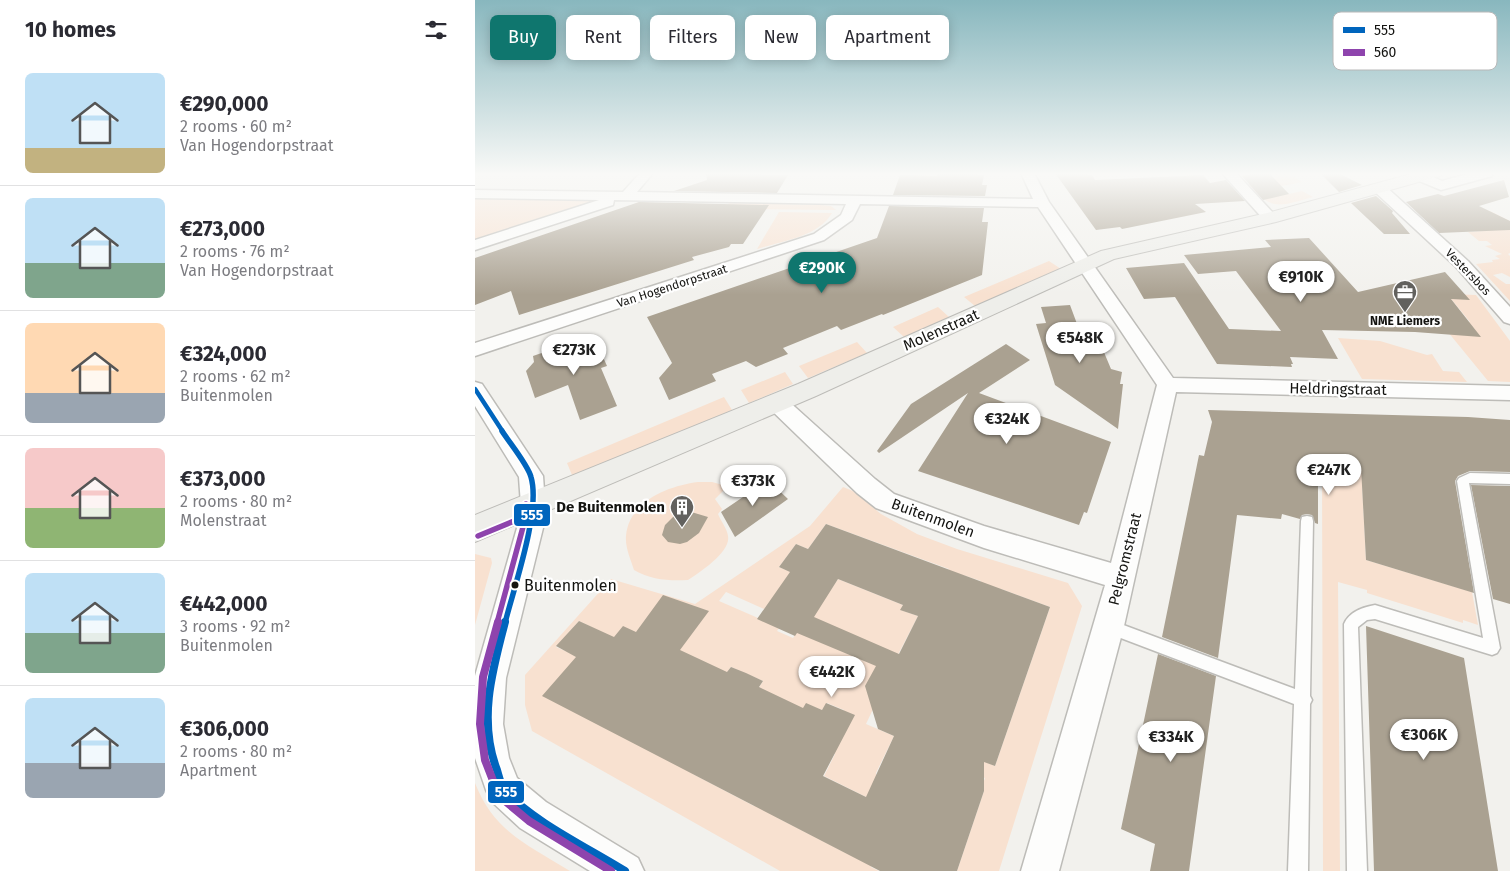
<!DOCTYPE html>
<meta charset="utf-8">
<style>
body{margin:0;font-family:"Fira Sans",sans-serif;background:#f7f7f7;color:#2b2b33;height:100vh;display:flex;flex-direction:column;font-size:19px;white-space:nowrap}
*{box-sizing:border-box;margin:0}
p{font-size:16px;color:#7c7c81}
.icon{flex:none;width:28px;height:28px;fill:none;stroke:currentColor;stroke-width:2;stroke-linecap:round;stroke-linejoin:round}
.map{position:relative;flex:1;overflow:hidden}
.details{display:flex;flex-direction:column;background:#fff;width:475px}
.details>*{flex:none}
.guide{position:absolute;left:15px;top:15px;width:475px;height:45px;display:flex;gap:10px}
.price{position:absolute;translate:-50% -42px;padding:0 11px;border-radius:18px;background:#fff;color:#222;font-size:16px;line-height:32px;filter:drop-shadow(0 1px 2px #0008)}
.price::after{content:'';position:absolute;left:50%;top:30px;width:15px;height:11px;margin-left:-8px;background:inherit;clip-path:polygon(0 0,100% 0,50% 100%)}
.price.active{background:#0f766e;color:#fff}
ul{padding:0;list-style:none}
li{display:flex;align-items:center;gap:15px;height:125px;padding:0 25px}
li+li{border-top:1px solid #e1e1e2}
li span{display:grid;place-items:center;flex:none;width:140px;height:100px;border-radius:8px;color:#555}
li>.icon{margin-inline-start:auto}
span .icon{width:60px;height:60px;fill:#fffc;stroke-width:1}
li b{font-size:21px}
h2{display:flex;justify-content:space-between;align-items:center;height:60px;padding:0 25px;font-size:21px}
.tag{padding:0 18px;border-radius:8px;background:#fff;box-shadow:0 2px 12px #0003;font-size:18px;line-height:45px}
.tag.active{background:#0f766e;color:#fff}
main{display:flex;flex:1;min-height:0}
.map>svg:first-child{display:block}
</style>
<main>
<section class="details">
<h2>10 homes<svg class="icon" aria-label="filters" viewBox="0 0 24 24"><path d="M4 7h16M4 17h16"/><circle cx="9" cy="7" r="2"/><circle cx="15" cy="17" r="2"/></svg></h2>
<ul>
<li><span style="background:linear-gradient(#bfe0f5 75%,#c2b280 0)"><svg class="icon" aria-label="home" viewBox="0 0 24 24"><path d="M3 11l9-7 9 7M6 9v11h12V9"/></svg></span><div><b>€290,000</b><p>2 rooms · 60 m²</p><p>Van Hogendorpstraat</p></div></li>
<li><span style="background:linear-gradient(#bfe0f5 65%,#7fa58c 0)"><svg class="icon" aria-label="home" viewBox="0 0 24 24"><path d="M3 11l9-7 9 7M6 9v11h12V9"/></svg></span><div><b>€273,000</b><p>2 rooms · 76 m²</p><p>Van Hogendorpstraat</p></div></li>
<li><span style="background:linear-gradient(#ffd9b3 70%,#9aa5b1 0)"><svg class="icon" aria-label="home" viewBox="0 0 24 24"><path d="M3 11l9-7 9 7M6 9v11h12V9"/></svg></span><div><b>€324,000</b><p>2 rooms · 62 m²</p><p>Buitenmolen</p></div></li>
<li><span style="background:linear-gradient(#f6c9c9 60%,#8fb573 0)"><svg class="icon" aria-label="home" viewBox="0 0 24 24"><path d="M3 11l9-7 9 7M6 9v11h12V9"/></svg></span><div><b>€373,000</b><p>2 rooms · 80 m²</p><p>Molenstraat</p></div></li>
<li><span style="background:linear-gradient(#bfe0f5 60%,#7fa58c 0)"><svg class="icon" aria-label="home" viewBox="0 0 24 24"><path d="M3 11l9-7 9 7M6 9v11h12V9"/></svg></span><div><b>€442,000</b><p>3 rooms · 92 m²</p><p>Buitenmolen</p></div></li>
<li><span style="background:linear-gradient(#bfe0f5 65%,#9aa5b1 0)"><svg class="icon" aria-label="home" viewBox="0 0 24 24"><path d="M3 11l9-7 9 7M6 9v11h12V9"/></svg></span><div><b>€306,000</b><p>2 rooms · 80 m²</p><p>Apartment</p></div></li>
</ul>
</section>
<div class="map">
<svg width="1035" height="871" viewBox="0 0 1035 871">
<rect width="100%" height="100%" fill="#f2f1ed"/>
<path fill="#f8e1d0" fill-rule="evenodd" d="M795,173H817L814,174L827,182L802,187L814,194L827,191L838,197C804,206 798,212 773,184L801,177Z
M0,196L116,198L121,201L0,241Z
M254,203L346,205L356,206L361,210L251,209Z
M1015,211L1035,221V253L1033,254L1035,256V277L1027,273L1018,275L1031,284H1035V301L1001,264L1018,262L1017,260L1025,259L1020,256L1027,254L1010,246L1017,245L1012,241H1004L993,232L1008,231Z
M304,212L357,213C343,237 307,241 282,249Z
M574,261L586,269L500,306L489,297Z
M972,294L1001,295L1035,341V382L1013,381L964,321L995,322Z
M463,307L474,317L429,337L418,327Z
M863,338L905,341L952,355L957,354L968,371L984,372L992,382L887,379Z
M382,342L392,353L333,378L324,366Z
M310,372L318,384L274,403L266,390Z
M249,397L257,410L122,469L97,475L92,463Z
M847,465L941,469L887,485L891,560L997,592L1003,625L988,620V623L892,593V590L863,582L865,871H848Z
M223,482H237L248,485L249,490L240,499L247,509L243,514C246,521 252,529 253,536C256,552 225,572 213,580C194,581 176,580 159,570C156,560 150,548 151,536C154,501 193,486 223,482Z
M368,487L378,491L406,514L442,534L482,549L593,583L607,606L524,871H482L509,791L506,789L510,778L450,751L399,707L391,724L419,736L401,773L409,835L396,867L404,871H305L57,731L50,705V675L136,579L220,604L335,526ZM351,524L474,569L462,592L414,672L443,616L426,610L428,605L363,579L356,589L304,567L321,544L333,549ZM488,575L506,581L501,592L526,589L575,607L520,766L462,740L478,596ZM251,592L289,609L294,603L283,618L244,601ZM315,613L330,620L318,638L302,631ZM104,621L118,628L95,653L81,647ZM256,667L288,681L278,697L308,756L279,806L218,774L244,684ZM352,703L369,710L349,748L360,754L349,776L395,799L371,853L303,818L314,732L331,704L347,710Z
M0,554L16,558L17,563L0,625Z
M0,783C19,832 53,845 95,871H0Z"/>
<path fill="#aaa191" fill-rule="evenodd" d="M231,173H288L286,175H313L302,193L199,191L232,180Z
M463,173L509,175L507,185H512L510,196L418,195L425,175L462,176Z
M580,173L617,175L620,180L728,175L735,183L751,180L770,201L720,204L731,212L647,229L645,227L621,230Z
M782,173H794L814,194L788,200L767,176Z
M845,173H863L887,185L864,192Z
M1029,180L1034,197L1004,206L1035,221V230L964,233L931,202L963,194L969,196Z
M901,196L918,211L917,213L935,234H909L876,203Z
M164,202L294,205L268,244H256L254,247L217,257L219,260L44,315L36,291L0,305V258Z
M414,206L509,208L507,222H513L507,275L408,315L407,314L366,330L362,326L308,348L313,354L281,367L271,361L237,374L241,381L194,400L184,378L197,363L172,317L402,238Z
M834,238L883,292L970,272L995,300L976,299L1006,337L940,332L847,330L863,359L815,357L818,364H816L817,367L742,364L700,297L669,299L651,268L709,263L754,329L806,331L761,271L723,274L709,255L796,247L790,240Z
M595,305L608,340L623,338L636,369L647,372L645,384H648L643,429L580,385L561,324L571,323L566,307Z
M122,337L130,356L128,357L132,366L126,368L142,406L105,420L93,385L60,398L51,371L59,362L58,356L101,341L102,344Z
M531,344L555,360L504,393L636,442L612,513L609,512L604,525L443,471L493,393L404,453L402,451L436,404Z
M733,410L993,417L1035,420V472L995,471L983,476L980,481L999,593L891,560L886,467L843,465V524L840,523L837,515L832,514L827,515L825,519L807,514L806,519L762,515L743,658L687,637L724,455L729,456L737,422Z
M293,480L313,499L260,537L246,512Z
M996,485L1035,486V604L1018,599Z
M213,511L233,517L224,533L212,542L205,544L193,542L187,535L190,525L200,515Z
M351,524L575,607L520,766L509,762V791L482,871H405L67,696L101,657L81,646L104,621L139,637L148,626L161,632L188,595L234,611L205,650L252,672L256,667L271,673L288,681L284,687L328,708L331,703L347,710L351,703L380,715L348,776L391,797L419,736L403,729L390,686L401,666L322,633L320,636L282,619L315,572L304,567L321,544L333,549ZM363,579L428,605L425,610L443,616L424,654L339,617Z
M891,626L989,658L1023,871H899Z
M683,654L741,676L714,871H675L680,844L646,829Z"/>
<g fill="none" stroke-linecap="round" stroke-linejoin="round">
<g stroke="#bdbcb8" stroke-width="3">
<path id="lane" d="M995,473L1035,474V484L994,483L1025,648L1022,653L1017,655L900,619L892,620L883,627L892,871H872L869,624C874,612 888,607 900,605L1008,638L982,481L984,478Z
M832,516L837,517L838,521L835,696L837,700L835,704L833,871H813L819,704L630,632L628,627L630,622L635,620L820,689L826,521L827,517Z"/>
</g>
<g stroke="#bdbcb8" stroke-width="3">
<path id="street" d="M165,173H178L162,192L558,199L546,173H559L574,202L698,378L1035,386V400L701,392L649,626L584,871H546L630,585L509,548L401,508L382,493L294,408L291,403L294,398L302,395L310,398L400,479L419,494L509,526L636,563L682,385L563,207L385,204L377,220L349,240L0,356V343L339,234L366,215L371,204L139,200L138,205L0,250V240L124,200L0,198V190L148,192Z
M747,173H761L800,215L802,218L800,221H790Z
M948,173L967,181L996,173H1018L1017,176L966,190L942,180L940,177L942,174Z
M904,184L909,185L993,261L1035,307V324L1029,322L981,267L899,191L897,188Z
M0,382L7,384L68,476L70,505L68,528L31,678L28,724L34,758L42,778L71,802L163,858L169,871H115L45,828L17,802L11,790L0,758V676L42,528L46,505L44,477L0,406Z"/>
</g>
<g stroke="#bdbcb8" stroke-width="2">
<path id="secondary" d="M940,173H967L965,176L801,222L639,259L341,396L0,542V515L323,384L626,251L792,213Z"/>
</g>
<use href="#lane" fill="#fdfdfc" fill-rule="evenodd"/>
<use href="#street" fill="#fdfdfc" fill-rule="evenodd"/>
<use href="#secondary" fill="#eeeeea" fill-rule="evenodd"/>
<g stroke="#fff" stroke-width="8">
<path id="bus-1-far2" d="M0,389L28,432"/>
</g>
<g stroke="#fff" stroke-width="9">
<path id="bus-1-far1" d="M27,431C34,442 53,465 56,477C66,511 39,587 30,623"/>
</g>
<g stroke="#fff" stroke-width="11">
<path id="bus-1" d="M30,622C17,671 3,721 22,770C24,777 26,786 30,791C57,821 115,849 150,871"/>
</g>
<g stroke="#fff" stroke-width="9">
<path id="bus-2-far1" d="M3,536L61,512
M22,623L48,527L51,504"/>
</g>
<g stroke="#fff" stroke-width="11">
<path id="bus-2" d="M23,622L8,677L5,724L10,760L24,796L54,821L136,871"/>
</g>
<use href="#bus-1-far2" stroke="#0065bd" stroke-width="4.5"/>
<use href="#bus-1-far1" stroke="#0065bd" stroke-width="5.5"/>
<use href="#bus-1" stroke="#0065bd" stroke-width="8"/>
<use href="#bus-2-far1" stroke="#8e44ad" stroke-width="5.5"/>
<use href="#bus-2" stroke="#8e44ad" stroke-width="8"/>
</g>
<linearGradient id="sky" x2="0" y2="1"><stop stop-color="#88b7be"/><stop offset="0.59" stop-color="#f9f9f7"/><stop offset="1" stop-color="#f9f9f7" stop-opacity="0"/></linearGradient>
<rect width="1035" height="295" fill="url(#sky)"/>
<defs>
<g id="office-pin" transform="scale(1.25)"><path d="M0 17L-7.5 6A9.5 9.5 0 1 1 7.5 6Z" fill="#62615e" stroke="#fff"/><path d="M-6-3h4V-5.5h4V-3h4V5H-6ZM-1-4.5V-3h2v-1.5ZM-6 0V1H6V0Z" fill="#fff"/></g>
<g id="building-pin" transform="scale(1.25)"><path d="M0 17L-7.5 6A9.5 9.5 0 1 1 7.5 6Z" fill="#62615e" stroke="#fff"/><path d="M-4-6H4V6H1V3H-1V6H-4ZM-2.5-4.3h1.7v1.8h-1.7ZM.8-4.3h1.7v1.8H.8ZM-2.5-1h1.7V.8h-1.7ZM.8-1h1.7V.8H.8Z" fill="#fff"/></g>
</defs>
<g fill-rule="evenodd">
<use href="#office-pin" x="930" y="292"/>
<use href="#building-pin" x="207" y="507"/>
</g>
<circle fill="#141411" stroke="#fff" stroke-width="2" cx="40" cy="585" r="4.5"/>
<g text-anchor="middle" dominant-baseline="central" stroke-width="4.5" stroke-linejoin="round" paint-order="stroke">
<g font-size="12" fill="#141411" stroke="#fff">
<text transform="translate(993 272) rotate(46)">Vestersbos</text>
<text transform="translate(197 286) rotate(-18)">Van Hogendorpstraat</text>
</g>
<g font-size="12" font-weight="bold" fill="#141411" stroke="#fff">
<text x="930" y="321">NME Liemers</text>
</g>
<g font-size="15" fill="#141411" stroke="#fff">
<text transform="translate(466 330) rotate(-24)">Molenstraat</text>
<text transform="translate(863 389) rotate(1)">Heldringstraat</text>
<text transform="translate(458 518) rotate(20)">Buitenmolen</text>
<text transform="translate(650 559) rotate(-76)">Pelgromstraat</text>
</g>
<g font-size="15" font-weight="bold" fill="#141411" stroke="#fff" text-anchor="end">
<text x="190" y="507">De Buitenmolen</text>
</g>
<g font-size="16" fill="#141411" stroke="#fff" text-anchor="start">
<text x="49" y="585">Buitenmolen</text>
</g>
</g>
<rect x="858" y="12" width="164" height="58" rx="8" fill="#fff" stroke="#b8b8b8" stroke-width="1"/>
<rect x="868" y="27" width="22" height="6" fill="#0065bd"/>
<rect x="868" y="49" width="22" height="7" fill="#8e44ad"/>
<g font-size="14" fill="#141411">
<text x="899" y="35">555</text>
<text x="899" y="57">560</text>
</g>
<g stroke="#fff" stroke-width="2">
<rect x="38" y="503" width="38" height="24" rx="5" fill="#0065bd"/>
<rect x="12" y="780" width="38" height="24" rx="5" fill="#0065bd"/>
</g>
<g font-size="14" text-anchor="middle" font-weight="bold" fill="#fff">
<text x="57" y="520">555</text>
<text x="31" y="797">555</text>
</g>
</svg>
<b class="price active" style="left:347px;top:294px">€290K</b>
<b class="price" style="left:826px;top:303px">€910K</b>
<b class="price" style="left:605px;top:364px">€548K</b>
<b class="price" style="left:99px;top:376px">€273K</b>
<b class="price" style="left:532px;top:445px">€324K</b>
<b class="price" style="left:854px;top:496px">€247K</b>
<b class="price" style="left:278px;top:507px">€373K</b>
<b class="price" style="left:357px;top:698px">€442K</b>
<b class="price" style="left:949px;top:761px">€306K</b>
<b class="price" style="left:696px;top:763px">€334K</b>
<div class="guide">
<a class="tag active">Buy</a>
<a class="tag">Rent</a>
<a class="tag">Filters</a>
<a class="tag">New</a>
<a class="tag">Apartment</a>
</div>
</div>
</main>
